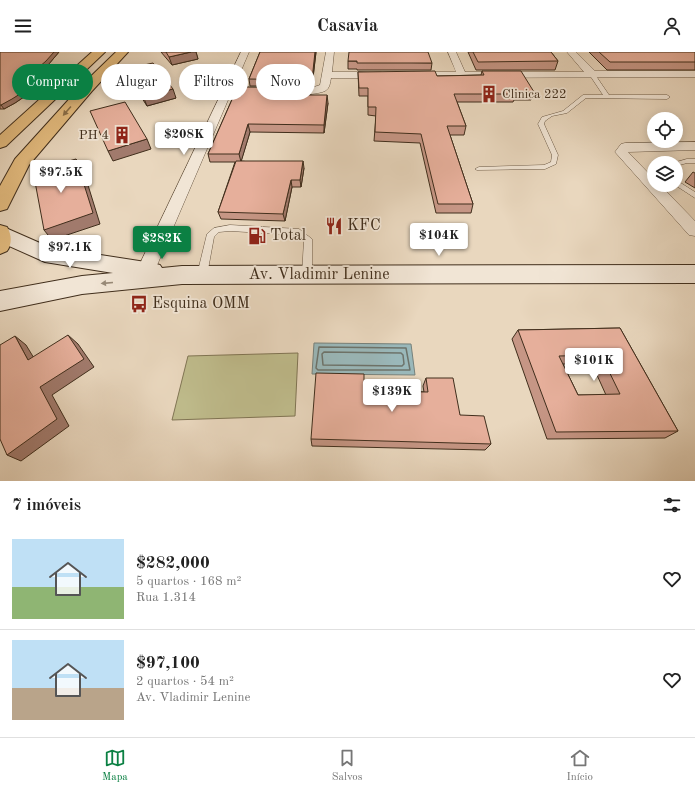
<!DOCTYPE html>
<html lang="pt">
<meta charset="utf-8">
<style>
body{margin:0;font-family:"Old Standard TT",serif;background:#f6f6f6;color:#222;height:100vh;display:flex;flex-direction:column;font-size:15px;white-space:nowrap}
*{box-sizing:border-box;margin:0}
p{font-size:13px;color:#767676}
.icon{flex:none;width:22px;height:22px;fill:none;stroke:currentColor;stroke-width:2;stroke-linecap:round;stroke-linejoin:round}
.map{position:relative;height:429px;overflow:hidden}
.drawer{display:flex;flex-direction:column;background:#fff;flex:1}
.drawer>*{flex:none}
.guide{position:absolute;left:12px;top:12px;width:400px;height:36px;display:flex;gap:8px}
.fabs{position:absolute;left:647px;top:60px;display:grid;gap:8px}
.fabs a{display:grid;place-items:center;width:36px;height:36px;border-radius:50%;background:#fff;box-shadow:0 2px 10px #0003;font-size:20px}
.price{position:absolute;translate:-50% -34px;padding:0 9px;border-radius:4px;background:#fff;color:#222;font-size:13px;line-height:26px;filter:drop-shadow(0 1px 2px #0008)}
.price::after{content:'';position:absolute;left:50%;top:24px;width:12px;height:9px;margin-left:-6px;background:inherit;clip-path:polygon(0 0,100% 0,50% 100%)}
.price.selected{background:#0b8043;color:#fff}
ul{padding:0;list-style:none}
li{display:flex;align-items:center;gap:12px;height:100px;padding:0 12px}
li+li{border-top:1px solid #e0e0e0}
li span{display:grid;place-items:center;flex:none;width:112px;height:80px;border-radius:0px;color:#555}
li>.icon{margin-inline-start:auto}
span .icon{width:48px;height:48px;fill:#fffc;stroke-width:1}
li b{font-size:17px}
h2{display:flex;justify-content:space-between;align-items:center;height:48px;padding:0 12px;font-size:17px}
.chip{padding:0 14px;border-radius:18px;background:#fff;box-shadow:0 2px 10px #0003;font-size:14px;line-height:36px}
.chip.selected{background:#0b8043;color:#fff}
header{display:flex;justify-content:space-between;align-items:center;height:52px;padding:0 12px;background:#fff;font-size:18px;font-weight:600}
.menu{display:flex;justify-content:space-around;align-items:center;height:56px;border-top:1px solid #e0e0e0;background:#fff;font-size:11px;color:#767676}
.menu a{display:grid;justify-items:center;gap:2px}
.menu .selected{color:#0b8043}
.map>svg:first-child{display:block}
</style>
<header><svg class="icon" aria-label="menu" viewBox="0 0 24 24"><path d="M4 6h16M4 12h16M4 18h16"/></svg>Casavia<svg class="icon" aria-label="person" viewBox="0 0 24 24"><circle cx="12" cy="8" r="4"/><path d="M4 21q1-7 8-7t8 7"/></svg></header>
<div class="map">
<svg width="695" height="429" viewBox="0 0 695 429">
<rect width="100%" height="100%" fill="#e9d7be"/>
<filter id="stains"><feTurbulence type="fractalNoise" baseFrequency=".005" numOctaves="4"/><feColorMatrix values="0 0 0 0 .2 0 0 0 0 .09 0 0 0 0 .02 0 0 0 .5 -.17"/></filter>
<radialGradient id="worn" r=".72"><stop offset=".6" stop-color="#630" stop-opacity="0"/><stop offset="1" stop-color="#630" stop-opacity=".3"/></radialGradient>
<path fill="#bfbc8c" stroke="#807554" d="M298,301L295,364L172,368L188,304Z"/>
<path fill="#9ab8ba" stroke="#76817b" d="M314,291L411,292L415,323L312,322Z"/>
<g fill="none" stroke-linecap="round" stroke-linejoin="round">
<path stroke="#6d736b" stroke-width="1.5" d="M319,295L406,296L410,318H318L316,316Z
M324,300L401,301L403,303L404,312L402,314L323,313L322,302Z"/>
<g stroke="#6a5844" stroke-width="1">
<path id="service" d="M590,21H594L609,43H667L670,45L667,47L586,46L567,61L552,64L545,69L544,72L558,103L556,112L545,117L477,118L475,117L479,115L544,113L551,110L552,103L538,72L542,65L563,59L583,43H603L589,22Z
M687,107H695V111H687L676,114V111H673Z
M676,128L695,140V146L675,133Z
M230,173L299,177L312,187V223L310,225H304L302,223L304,188L297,183L230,179L219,180L214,185L207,223L205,225H199L197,223L207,182L214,176Z"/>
</g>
<g stroke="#6a5844" stroke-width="1">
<path id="minor" d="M241,0H249L234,35L311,36L320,33L326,0H334L332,20H381L386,23L381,26H331C330,31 330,36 325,39C311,46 250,41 231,41L155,218L152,223L146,225L140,223L137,218Z
M448,0H456L465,20H584L567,0H576L595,19H695V25L413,26L408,23L413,20H456Z
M695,90V98L628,100L654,127V133H660L695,169V184L689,183L615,100L621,92L625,91Z"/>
</g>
<g stroke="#402e1c" stroke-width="2">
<path id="secondary" d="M0,175L8,177L49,195L152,211L160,213L162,216L182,214L695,213V231L182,232L82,242L0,259V239L82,224L113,221L45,210L0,190Z"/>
</g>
<g stroke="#402e1c" stroke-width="2">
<path id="primary" d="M92,0H105L6,94L0,96V83Z
M116,0H128L92,39L29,113L7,157L0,159V134L15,107L82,33Z
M0,173L7,175C12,183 12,192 7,199L0,202Z"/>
</g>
<use href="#service" fill="#f1e5d5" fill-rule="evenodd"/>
<use href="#minor" fill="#f1e5d5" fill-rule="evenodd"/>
<use href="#secondary" fill="#f1e5d5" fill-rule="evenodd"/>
<use href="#primary" fill="#e4bc7f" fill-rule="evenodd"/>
</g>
<path fill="#c69685" stroke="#402e1c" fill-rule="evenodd" d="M0,0H59L48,13L36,23L49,28L15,51L4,57H0Z
M161,0H196L198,7L172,13Z
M260,0H316L312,34H250L249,27Z
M468,0H551L558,9L555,18H476Z
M589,0H695V18H607Z
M348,9L432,11L431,18H357V17H348Z
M126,17L176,46L147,54L129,26Z
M482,19L534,40L531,48H514L513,50H457L466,74L464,83H450L473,152L471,161H436L420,91L374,89L376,64L368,63V44H359L358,20L437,24L481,23Z
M234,43H311L328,51L324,81L250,80L241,109L304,116L301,135H292L285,169L221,167L218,160L235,110H210L208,102Z
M693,120L695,121V136L685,130Z
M620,276L678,379L665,386L547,387L512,287L518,278ZM563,312H592L606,343H578Z
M426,326L460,363L491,392L485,398L312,394L311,387L364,339L424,340L423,334Z"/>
<path fill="#a17a6c" stroke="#402e1c" d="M54,0H59L48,13L33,26L31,22Z
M191,0H196L198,7L172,13L169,5Z
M315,0H316L312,34V28Z
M47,25L49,28L15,51L4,57L1,53Z
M173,37L176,46L147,54L143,44Z
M327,43L328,51L324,81V73Z
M248,72L250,80L241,110L239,102Z
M147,87L151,97L113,109L108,99Z
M76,107L83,117L100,172L52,188L44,178Z
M303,109L304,116L301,135L300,128Z
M291,128L292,135L285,169L283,162Z
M68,283L78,292L94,315L52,343L69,374L21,409L7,403L40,335Z
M15,284L26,293L40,316L28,308Z"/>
<path fill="#e6af9b" stroke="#402e1c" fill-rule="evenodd" d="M0,0H54L46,9L31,22L47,25L12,47L1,53H0Z
M166,0H191L169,5Z
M260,0H315L312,28L249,27Z
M349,0H428L432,11H357V9H348Z
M473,0H551L558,9L478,10Z
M599,0H695V10H610Z
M153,11L173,37L143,44L126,17Z
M435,19L437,24L484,23L482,19H521L534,40L514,39L516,42H454L466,74H447L473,152H438L421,82L375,80L376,55H368V36H359L358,20Z
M245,35L310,36L309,43H327L324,73L248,72L239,102H208L234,43H242Z
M125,50L147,87L108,99L90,59Z
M76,107L93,161L44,178L33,119Z
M236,109H303L300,128H291L283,162L218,160Z
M620,276L678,379L556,380L518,278ZM601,303L620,342L578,343L559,304Z
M68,283L84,307L40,335L57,367L7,403L0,387V293L15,284L28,308Z
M316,321L364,322V339L428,340L426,326H453L460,363L484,364L491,392L311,387Z"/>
<defs><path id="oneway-solid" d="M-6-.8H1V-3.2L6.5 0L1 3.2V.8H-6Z"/></defs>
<use fill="#8a6e49" href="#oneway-solid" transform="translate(67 59) rotate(131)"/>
<use fill="#988a78" href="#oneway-solid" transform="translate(107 231) rotate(175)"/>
<defs>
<g id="building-bare" transform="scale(1.38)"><path d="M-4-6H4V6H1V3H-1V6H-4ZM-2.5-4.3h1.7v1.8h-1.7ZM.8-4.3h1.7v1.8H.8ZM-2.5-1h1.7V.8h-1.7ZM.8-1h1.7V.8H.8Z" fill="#8f2418" stroke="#f1e5d5" stroke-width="2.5" paint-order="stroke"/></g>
<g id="restaurant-bare" transform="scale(1.38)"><path d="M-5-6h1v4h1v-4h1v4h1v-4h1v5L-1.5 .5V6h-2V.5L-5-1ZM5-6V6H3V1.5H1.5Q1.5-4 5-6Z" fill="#8f2418" stroke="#f1e5d5" stroke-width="2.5" paint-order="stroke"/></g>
<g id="fuel-bare" transform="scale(1.38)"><path d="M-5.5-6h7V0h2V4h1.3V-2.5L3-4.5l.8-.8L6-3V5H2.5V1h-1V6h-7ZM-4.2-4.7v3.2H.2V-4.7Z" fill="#8f2418" stroke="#f1e5d5" stroke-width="2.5" paint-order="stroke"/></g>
<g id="bus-bare" transform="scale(1.38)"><path d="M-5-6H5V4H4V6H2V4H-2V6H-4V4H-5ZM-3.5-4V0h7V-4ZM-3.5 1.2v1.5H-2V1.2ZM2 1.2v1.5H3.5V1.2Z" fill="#8f2418" stroke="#f1e5d5" stroke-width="2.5" paint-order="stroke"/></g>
</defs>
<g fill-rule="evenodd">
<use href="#building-bare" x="489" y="42"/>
<use href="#building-bare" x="122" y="83"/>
<use href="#restaurant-bare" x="334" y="174"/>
<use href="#fuel-bare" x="257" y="184"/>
<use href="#bus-bare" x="139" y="252"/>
</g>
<g text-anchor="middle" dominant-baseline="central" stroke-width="3.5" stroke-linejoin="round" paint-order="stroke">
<g font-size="13" fill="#402e1c" stroke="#f1e5d5" text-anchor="start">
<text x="502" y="42">Clinica 222</text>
<text x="109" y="83" text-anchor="end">PH 4</text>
</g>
<g font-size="16" fill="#402e1c" stroke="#f1e5d5" text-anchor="start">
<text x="347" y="174">KFC</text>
<text x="270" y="184">Total</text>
<text x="152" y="252">Esquina OMM</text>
</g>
<g font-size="16" fill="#402e1c" stroke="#f1e5d5">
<text x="319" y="223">Av. Vladimir Lenine</text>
</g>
</g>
<rect width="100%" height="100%" filter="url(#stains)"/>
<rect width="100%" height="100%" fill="url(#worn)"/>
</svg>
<div class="fabs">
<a><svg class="icon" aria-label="locate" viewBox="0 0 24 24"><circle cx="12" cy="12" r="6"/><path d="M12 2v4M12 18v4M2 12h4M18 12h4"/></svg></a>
<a><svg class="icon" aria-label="layers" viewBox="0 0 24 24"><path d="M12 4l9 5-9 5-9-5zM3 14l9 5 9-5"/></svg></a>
</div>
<b class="price" style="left:184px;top:104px">$208K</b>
<b class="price" style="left:61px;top:142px">$97.5K</b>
<b class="price" style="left:439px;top:205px">$104K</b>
<b class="price selected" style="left:162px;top:208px">$282K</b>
<b class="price" style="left:70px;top:217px">$97.1K</b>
<b class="price" style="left:594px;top:330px">$101K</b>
<b class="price" style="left:392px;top:361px">$139K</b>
<div class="guide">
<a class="chip selected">Comprar</a>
<a class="chip">Alugar</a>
<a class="chip">Filtros</a>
<a class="chip">Novo</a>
</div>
</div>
<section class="drawer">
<h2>7 imóveis<svg class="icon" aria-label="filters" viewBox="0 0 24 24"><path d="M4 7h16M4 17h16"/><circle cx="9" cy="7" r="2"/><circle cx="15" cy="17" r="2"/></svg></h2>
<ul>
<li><span style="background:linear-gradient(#bfe0f5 60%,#8fb573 0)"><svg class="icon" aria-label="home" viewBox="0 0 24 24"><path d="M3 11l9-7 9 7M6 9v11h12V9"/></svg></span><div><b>$282,000</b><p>5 quartos · 168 m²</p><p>Rua 1.314</p></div><svg class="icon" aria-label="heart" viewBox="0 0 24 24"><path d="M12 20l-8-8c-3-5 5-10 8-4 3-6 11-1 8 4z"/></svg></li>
<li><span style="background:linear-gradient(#bfe0f5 60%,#b9a48a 0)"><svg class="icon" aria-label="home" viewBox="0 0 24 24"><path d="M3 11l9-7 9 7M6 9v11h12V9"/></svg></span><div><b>$97,100</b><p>2 quartos · 54 m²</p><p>Av. Vladimir Lenine</p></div><svg class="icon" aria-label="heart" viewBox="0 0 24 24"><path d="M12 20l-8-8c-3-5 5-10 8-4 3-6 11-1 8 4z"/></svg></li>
</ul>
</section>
<nav class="menu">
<a class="selected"><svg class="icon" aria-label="map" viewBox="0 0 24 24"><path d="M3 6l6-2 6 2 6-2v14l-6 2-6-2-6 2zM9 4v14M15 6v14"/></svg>Mapa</a>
<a><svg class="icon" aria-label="saved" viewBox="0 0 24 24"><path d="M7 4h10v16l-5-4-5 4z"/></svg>Salvos</a>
<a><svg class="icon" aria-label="home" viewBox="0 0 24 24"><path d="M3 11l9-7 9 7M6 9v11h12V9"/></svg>Início</a>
</nav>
